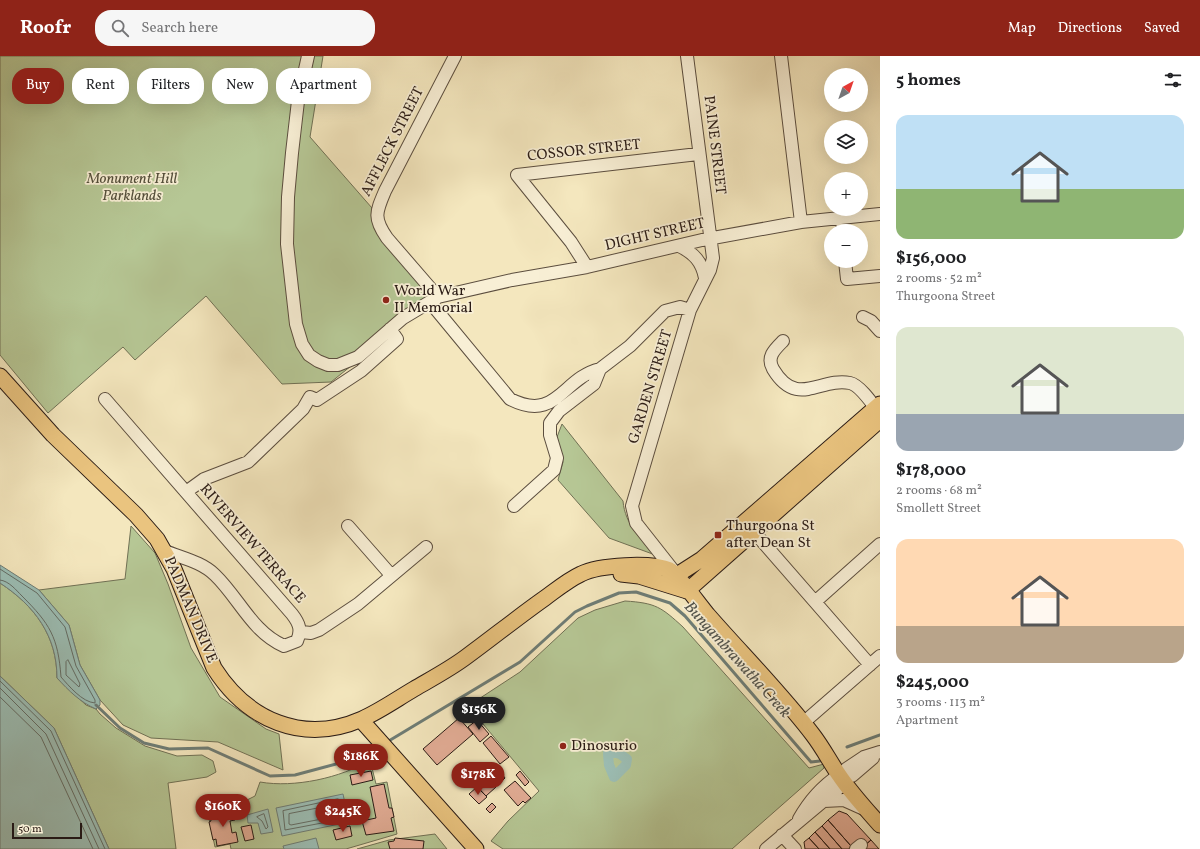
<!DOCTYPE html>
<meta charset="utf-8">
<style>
body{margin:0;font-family:Vollkorn,serif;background:#f6f6f6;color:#202124;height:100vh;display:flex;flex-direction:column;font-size:15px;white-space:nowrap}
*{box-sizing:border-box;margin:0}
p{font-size:13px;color:#757577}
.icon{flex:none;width:22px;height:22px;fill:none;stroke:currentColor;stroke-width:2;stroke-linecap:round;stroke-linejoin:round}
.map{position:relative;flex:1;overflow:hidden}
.sheet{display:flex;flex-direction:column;background:#fff;width:320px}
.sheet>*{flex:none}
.guide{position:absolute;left:12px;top:12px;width:380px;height:36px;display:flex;gap:8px}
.needle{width:26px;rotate:40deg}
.controls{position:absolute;left:824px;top:12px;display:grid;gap:8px}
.controls a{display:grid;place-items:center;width:44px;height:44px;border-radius:50%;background:#fff;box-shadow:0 4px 16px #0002;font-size:20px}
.scale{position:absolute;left:12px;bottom:10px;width:70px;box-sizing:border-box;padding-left:4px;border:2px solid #2a1b15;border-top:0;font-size:11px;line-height:14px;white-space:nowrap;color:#2a1b15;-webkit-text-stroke:3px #f8efd5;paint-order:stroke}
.price{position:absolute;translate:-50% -34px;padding:0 9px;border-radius:14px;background:#8f2418;color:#fff;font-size:13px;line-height:26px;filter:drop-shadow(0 1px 2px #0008)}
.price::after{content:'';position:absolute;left:50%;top:24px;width:12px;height:9px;margin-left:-6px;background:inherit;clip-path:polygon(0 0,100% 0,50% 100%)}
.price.on{background:#222;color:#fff}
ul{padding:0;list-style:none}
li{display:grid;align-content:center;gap:8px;height:212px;padding:0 16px}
li span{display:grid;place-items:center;height:124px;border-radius:12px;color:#555}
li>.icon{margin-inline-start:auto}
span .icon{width:72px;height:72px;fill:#fffc;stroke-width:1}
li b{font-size:17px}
h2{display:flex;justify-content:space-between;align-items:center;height:48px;padding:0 16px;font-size:17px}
.tag{padding:0 14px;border-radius:16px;background:#fff;box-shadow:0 4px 16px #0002;font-size:14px;line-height:36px}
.tag.on{background:#8f2418;color:#fff}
header{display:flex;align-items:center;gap:24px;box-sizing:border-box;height:56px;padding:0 20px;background:#8f2418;color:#fff}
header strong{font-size:19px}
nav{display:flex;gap:22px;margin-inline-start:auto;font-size:14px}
.search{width:280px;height:36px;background:#f6f6f6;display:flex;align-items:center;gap:10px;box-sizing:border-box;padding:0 14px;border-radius:16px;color:#757577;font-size:15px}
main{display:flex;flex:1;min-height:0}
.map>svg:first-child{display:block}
</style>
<header>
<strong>Roofr</strong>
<div class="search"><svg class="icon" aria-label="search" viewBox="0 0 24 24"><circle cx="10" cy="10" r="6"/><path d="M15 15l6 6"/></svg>Search here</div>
<nav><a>Map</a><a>Directions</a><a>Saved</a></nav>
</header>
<main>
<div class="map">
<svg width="880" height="793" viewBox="0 0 880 793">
<rect width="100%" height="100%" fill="#f4e7be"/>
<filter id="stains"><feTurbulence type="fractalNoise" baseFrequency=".005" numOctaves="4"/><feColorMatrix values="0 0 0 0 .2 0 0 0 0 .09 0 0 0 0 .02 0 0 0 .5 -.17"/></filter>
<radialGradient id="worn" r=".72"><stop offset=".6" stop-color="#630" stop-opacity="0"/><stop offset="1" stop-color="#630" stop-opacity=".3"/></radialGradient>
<path fill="#b6c795" stroke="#707155" d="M0,0H323L310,81L372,152L374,163L436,242L331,326L282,328L206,240L135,304L123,291L48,357L0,299Z
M562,368L623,445C625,469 641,483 658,500L609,482L558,424L563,406L557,381Z
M131,470L155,497L168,528L191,592L220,641L266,673L279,678L283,714L218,686L151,682L123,669L100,644L80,609L69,569L39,534L125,523Z
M0,527C35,550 57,580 57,622L86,649L96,653L100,658L116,672L145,690L177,700L202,699L213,705L216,716L207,721L168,727L176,793H109L54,672L0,620Z
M625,545C656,547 661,551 683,571L809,712L824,708V712L732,793H503L491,785L508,765L539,735L468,650L520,616L578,562L595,554Z
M370,704L376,728L387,726L397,778L346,793H231L230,788L215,791L208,758L225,755L224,750L245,745L255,740L260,726C294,732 341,722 370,704Z
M435,778L447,793H357L389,784Z"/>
<path fill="#9cbfb6" stroke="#6e7d76" d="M0,509L39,534L69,569L80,609L100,644V649L96,653C80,646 69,635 57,622C57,580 35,550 0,527Z
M0,620L54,672L109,793H0Z
M343,738L349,766L282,780L276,752Z
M268,753L273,776L261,778L258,767H248L247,759Z
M316,782L319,793H284L283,790Z"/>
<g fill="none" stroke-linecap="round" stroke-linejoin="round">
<path stroke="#636d66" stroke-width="1" d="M0,513L37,537L65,571L76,610L95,644V647C82,646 69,630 61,621C58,581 50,568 22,540C16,534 9,525 0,524
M68,604L80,628L79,631L66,619V606Z
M0,625L51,675L105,793
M0,632L46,678L99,793
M0,641L41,681L93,793
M338,743L340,744L343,763L285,774L283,755Z
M334,749L336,750L337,760L291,769L289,768V758Z
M264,758L268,771L266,773L262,765L257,761Z"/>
<path stroke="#6e7d76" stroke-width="3" d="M96,649L120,672L144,687L169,693L208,692L270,720L295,719L351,704L379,691
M387,686L520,606L575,556L587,550L619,537L636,536L670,547L685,560L811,706L820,705
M847,691L880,679"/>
<path stroke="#9cbfb6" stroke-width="10" d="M608,698L609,709L614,721L626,709L627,703L620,698L608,695"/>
</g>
<path fill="#e2ac95" stroke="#2a1b15" d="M459,662L473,678L437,709L423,693Z
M477,664L489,678L480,686L468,671Z
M491,680L509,701L500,708L483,687Z
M499,714L505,722L498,729L491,722Z
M371,715L373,724L352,729L350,719Z
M520,715L529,726L525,730L516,719Z
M484,717L496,731L486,740L473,726Z
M515,725L531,742L525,747L523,745L518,750L504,734Z
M384,728L389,752H392L394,761L391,762L394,775L366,779L362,765L376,762L370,731Z
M477,731L487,741L479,748L469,738Z
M492,747L496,751L490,757L486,753Z
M232,753L235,764L230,765L232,777L236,776L238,786L217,790L216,783L213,784L209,766L211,765L210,758Z
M839,755L847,758L871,784L864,790H851L828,764Z
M828,764L851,790L849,793H842L822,770Z
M251,769L254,783L245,785L241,771Z
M350,770L352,780L336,784L333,774Z
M822,770L842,793H830L815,776Z
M815,776L830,793H819L809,782Z
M395,782L424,785L423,793H390L388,786L394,785Z
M809,782L819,793H805L804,786Z
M871,784L879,793H860L864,790Z"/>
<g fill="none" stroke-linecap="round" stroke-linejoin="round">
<g stroke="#5c4e3f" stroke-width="14">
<path id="minor" d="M308,0L298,45L292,97L288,141L287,188L296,268L302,288L309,299L318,305L328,309H338L358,301L403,262L438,241L512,224L587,211L702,184L801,166L880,158
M781,0L801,166
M842,162L843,175
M679,190C694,197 702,206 705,222
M845,205L847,223L880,220
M587,211L571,186L517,119L698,98
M438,241L387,182C373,162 376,156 385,135L455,0
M433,244L434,251L510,343C557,367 562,322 600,313L594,328L559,355L550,367V379L557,402L554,414L514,450
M863,261L871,265L880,275
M783,285C775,293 766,301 773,313C797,353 820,321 850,327C860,329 874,350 880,358
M600,313L630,290L665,255L680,251L690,254
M105,343L292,558C299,567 302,574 297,585L284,590C252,576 239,542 215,519C202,506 182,502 165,495
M186,436L204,423L248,406L303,353L310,341L317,344L361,315L397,283L390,273
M348,470L391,519
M754,476L870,609
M677,519L636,467L632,450L690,254L710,214L713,202L687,0
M816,545L880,488
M301,576L311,577L319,574L358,548L426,491
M803,667L880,600
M846,713L864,701L880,696
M852,720L873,702
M824,745L844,744L864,753
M799,763C809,745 821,731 839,719
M782,779L795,793
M766,793L845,727
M856,793L861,789"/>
</g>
<g stroke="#2a1b15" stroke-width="17">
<path id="major" d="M0,320L53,379L136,459L157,483L174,513L214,612C247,664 303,689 362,663C380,655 397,643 414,633C431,623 450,613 466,601C492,582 518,561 545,542C556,534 568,524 581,518C599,509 651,506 670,514C676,516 701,551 708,559C743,599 781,637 813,679C823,692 830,706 839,719C851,737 866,753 880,769
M621,518L639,520L687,535
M677,519L702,503L880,348
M687,535L880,364
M361,664L476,793"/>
</g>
<use href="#minor" stroke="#f8efd5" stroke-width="12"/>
<use href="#major" stroke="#eac47f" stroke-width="15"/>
</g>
<g fill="#8f2418" stroke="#f8efd5" stroke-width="1.5">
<circle cx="386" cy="244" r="4"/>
<rect x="714" y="475" width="8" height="8" rx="2"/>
<circle cx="563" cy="690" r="4"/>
</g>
<g text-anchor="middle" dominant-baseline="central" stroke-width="3.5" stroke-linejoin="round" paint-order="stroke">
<g font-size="15" fill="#2a1b15" stroke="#f8efd5">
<text transform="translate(393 86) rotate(-63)">AFFLECK STREET</text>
<text transform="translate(714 89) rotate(83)">PAINE STREET</text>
<text transform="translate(584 95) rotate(-6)">COSSOR STREET</text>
<text transform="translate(655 179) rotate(-13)">DIGHT STREET</text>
<text transform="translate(651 331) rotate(-73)">GARDEN STREET</text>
<text transform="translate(252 488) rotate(49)">RIVERVIEW TERRACE</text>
<text transform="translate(190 554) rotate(67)">PADMAN DRIVE</text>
</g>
<g font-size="15" font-style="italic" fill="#544f3b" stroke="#f8efd5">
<text x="132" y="123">Monument Hill<tspan x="132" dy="17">Parklands</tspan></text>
</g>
<g font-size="15" fill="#2a1b15" stroke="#f8efd5" text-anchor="start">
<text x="394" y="235">World War<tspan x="394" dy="17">II Memorial</tspan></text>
<text x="726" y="470">Thurgoona St<tspan x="726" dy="17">after Dean St</tspan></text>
<text x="571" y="690">Dinosurio</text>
</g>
<g font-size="16" font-style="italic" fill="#52544d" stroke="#f8efd5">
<text transform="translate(737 604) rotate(48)">Bungambrawatha Creek</text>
</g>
</g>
<rect width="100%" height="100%" filter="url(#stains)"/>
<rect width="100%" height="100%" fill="url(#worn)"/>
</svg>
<div class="controls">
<a><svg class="needle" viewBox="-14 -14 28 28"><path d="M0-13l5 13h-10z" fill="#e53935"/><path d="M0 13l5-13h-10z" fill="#757577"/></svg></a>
<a><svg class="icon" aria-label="layers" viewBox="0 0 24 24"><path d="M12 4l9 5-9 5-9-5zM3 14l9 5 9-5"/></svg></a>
<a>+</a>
<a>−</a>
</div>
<div class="scale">50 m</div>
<b class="price on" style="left:479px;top:675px">$156K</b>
<b class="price" style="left:361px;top:722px">$186K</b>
<b class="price" style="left:478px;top:740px">$178K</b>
<b class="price" style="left:223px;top:772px">$160K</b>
<b class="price" style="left:343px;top:777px">$245K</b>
<div class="guide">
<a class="tag on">Buy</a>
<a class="tag">Rent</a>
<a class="tag">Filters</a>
<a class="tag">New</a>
<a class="tag">Apartment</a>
</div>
</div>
<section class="sheet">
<h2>5 homes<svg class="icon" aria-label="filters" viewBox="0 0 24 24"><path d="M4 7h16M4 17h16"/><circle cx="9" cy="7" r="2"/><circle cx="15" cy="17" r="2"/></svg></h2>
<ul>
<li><span style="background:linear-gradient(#bfe0f5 60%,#8fb573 0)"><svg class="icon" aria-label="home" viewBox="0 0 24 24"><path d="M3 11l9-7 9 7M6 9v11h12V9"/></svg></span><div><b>$156,000</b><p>2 rooms · 52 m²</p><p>Thurgoona Street</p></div></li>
<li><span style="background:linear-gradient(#dfe7d0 70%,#9aa5b1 0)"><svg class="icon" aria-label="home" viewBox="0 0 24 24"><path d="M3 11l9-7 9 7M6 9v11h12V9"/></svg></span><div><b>$178,000</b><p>2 rooms · 68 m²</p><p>Smollett Street</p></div></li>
<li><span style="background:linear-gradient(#ffd9b3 70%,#b9a48a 0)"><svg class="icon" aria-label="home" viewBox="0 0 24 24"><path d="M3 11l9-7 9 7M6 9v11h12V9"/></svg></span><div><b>$245,000</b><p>3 rooms · 113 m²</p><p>Apartment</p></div></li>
</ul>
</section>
</main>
